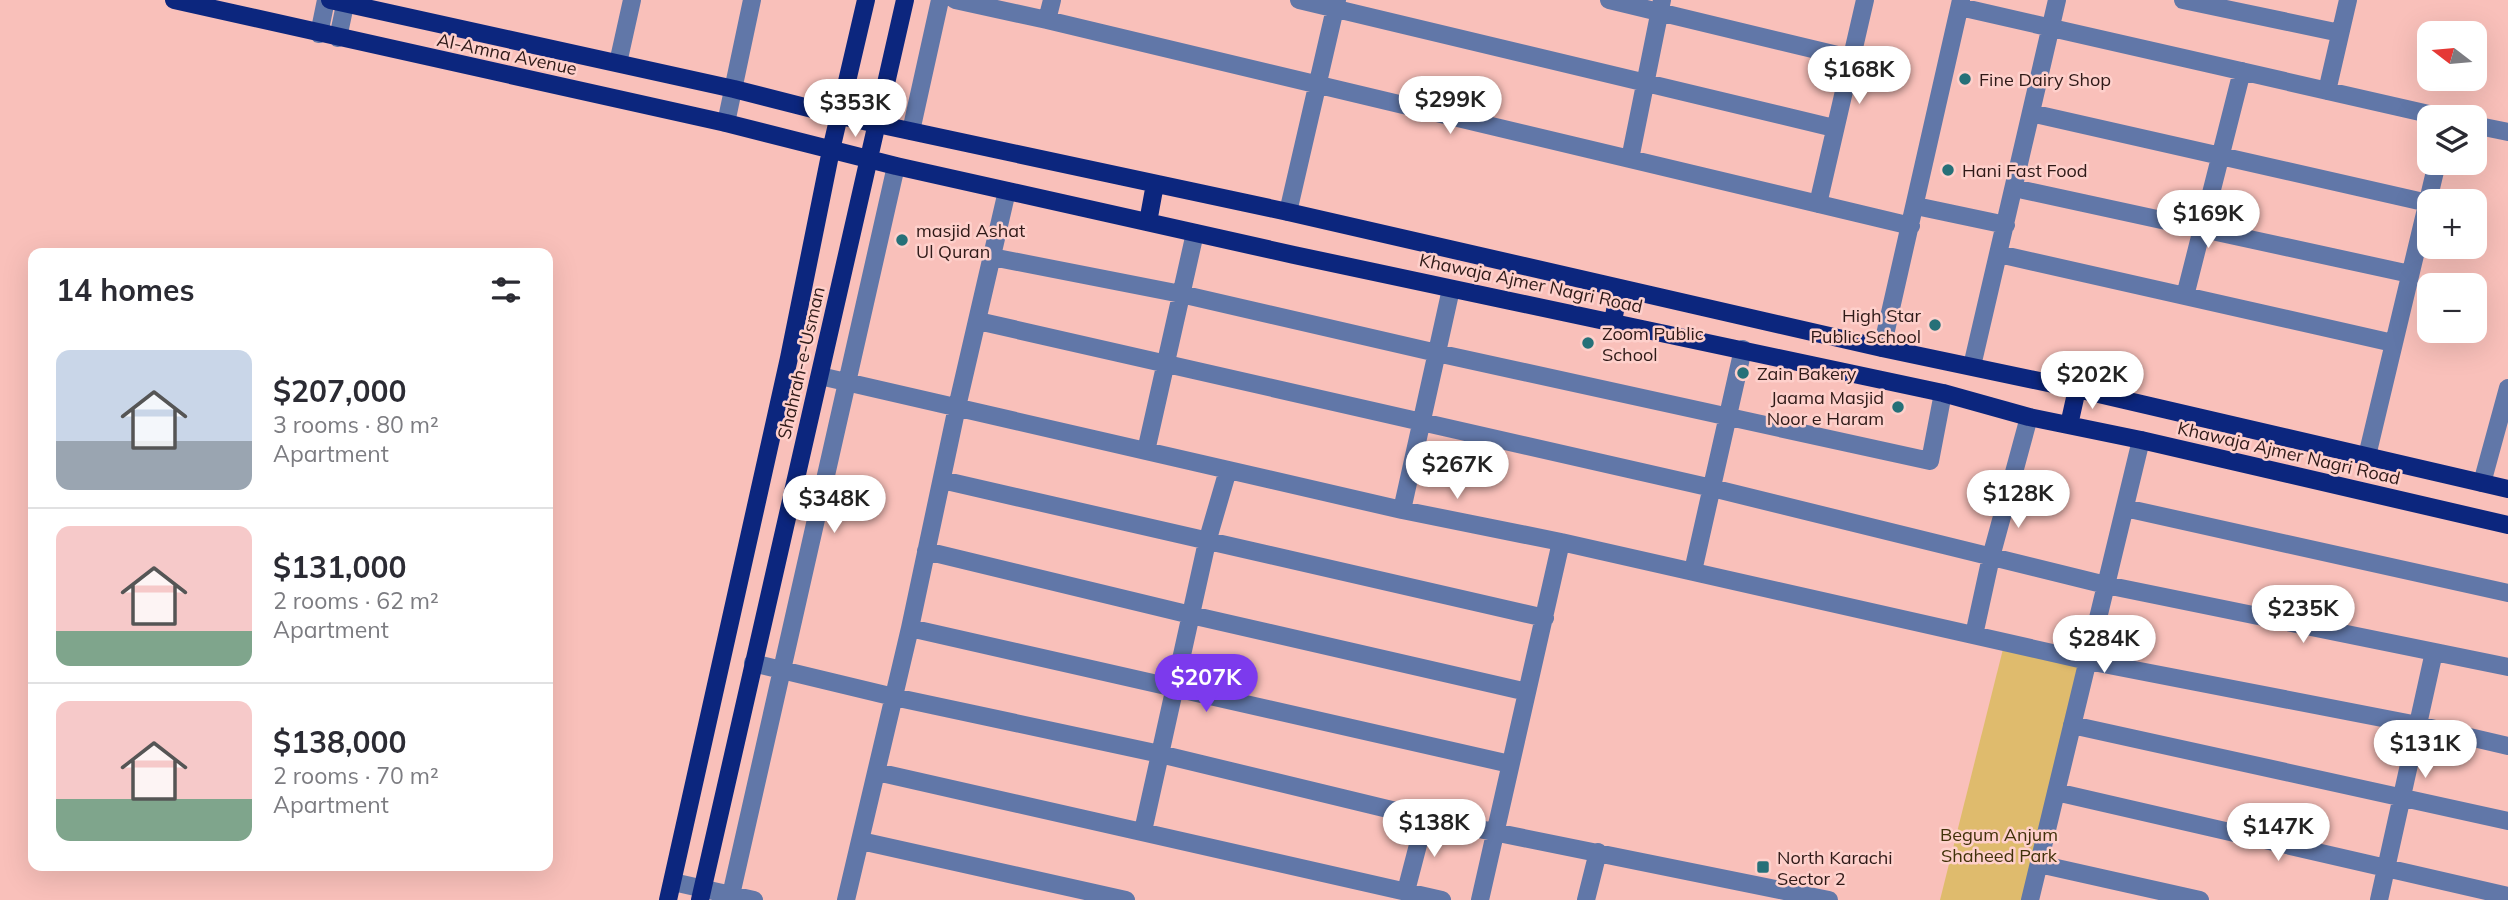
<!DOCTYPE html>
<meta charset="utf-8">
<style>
body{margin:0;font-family:Mulish,sans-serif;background:#f7f7f7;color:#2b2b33;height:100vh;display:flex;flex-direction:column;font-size:26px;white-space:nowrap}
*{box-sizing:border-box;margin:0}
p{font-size:23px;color:#7c7c81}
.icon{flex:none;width:38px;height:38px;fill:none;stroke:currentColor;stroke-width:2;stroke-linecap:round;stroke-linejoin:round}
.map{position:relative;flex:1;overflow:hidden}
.panel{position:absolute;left:28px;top:248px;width:525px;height:623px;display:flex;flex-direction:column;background:#fff;border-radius:14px;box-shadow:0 7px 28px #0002}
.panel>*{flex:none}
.needle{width:46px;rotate:286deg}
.controls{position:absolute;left:2417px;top:21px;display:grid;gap:14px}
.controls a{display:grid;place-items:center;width:70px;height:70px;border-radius:14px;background:#fff;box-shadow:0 7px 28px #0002;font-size:35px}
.price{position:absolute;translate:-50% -60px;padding:0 16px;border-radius:24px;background:#fff;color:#222;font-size:23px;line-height:46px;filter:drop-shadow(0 2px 4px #0008)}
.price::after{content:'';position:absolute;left:50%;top:42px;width:21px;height:16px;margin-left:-10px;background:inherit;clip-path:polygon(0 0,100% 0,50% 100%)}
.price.selected{background:#7c3aed;color:#fff}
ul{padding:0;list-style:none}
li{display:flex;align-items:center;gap:21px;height:175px;padding:0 28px}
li+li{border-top:2px solid #e1e1e2}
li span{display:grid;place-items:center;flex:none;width:196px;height:140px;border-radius:14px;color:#555}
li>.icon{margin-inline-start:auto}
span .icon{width:84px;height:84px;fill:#fffc;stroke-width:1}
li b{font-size:30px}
h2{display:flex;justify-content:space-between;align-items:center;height:84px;padding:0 28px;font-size:30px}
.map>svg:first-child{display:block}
</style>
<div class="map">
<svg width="2508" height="900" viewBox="0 0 2508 900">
<rect width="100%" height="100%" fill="#f9c0ba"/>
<path fill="#dfbb6d" d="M2005,641L2088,661L2030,900H1940Z"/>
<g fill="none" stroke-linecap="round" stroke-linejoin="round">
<path stroke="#6177a8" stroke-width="18" d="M955,0L1047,20
M1052,0L1047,20L1911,226
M1299,0L1834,128
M1609,0L1850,58
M2183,0L2340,33
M1960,7L2442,117
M319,34L326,0
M338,38L346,0
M618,63L632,0
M2327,91L2348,0
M2031,113L2428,203
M726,123L752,0
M2474,125L2508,132
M911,131L940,0
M1630,159L1662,0
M2014,188L2410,274
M1818,204L1865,0
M1916,206L2006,225
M1288,212L1337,0
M1999,254L2393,343
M992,257L1181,294L1437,353L1930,461L1943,393
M2185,296L2242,71
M978,321L1712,488L2106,585L2508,667
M1882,348L1961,0
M1972,366L2057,0
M820,376L1402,510L1561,542L2088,661L2418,725L2508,746
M1146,451L1195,233
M2367,456L2437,163
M942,480L1545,618
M2482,483L2508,388
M2125,508L2508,593
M1402,510L1451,289
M926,551L1191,615L1527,692
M1693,571L1743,349
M910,628L1510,764
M1974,635L1991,557L2029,417
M753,663L894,697L1160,754L1425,818L1829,900
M2072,725L2508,821
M877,772L1442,900
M2056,792L2508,896
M1143,831L1207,542L1228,470
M861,841L1126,900
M2039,864L2200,900
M673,882L754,900
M1406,891L1425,818
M731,895L896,166
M846,900L910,628L957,407L1007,191
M1480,900L1561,542
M1586,900L1598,852
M2030,900L2141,440
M2379,900L2434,652"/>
<path stroke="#0c267e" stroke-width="18" d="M174,0L726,123L896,166L1294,255L1943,393L2029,417L2141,440L2508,525
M330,0L734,89L840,116L1288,212L1882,348L2077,389L2508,489
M1148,222L1155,184
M1613,322L1619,288
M2069,425L2077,389
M668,900L789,358L831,150L866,0
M700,900L905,0"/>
</g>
<g fill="#267078" stroke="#fed0cb" stroke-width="2.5">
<circle cx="1965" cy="79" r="7"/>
<circle cx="1948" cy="170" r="7"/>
<circle cx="902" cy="240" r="7"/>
<circle cx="1935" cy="325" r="7"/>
<circle cx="1588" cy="343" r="7"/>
<circle cx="1743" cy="373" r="7"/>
<circle cx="1898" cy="407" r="7"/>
<rect x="1756" y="860" width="14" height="14" rx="3.5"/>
</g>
<g text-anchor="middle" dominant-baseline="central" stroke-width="5" stroke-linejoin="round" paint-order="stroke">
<g font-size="18" fill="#2f1a18" stroke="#fed0cb">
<text transform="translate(507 54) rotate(12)">Al-Amna Avenue</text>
<text transform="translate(1531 283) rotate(12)">Khawaja Ajmer Nagri Road</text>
<text transform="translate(801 363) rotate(-77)">Shahrah-e-Usman</text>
<text transform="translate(2289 453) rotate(13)">Khawaja Ajmer Nagri Road</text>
</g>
<g font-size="18" fill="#2f1a18" stroke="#fed0cb" text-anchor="start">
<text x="1979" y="79">Fine Dairy Shop</text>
<text x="1962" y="170">Hani Fast Food</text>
<text x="916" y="230">masjid Ashat<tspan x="916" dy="21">Ul Quran</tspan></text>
<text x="1921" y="315" text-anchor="end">High Star<tspan x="1921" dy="21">Public School</tspan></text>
<text x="1602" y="333">Zoom Public<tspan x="1602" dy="21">School</tspan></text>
<text x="1757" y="373">Zain Bakery</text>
<text x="1884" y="397" text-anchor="end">Jaama Masjid<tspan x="1884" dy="21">Noor e Haram</tspan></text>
<text x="1777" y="857">North Karachi<tspan x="1777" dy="21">Sector 2</tspan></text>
</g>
<g font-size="18" fill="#413109" stroke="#fed0cb">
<text x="1999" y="834">Begum Anjum<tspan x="1999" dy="21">Shaheed Park</tspan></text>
</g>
</g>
</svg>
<div class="controls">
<a><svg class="needle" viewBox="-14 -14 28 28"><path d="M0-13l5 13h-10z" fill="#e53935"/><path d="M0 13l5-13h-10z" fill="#7c7c81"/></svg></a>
<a><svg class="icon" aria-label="layers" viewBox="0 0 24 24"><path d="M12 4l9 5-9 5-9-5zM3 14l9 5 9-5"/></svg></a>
<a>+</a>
<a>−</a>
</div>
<b class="price" style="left:1859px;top:106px">$168K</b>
<b class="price" style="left:1450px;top:136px">$299K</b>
<b class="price" style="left:855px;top:139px">$353K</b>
<b class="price" style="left:2208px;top:250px">$169K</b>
<b class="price" style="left:2092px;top:411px">$202K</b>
<b class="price" style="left:1457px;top:501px">$267K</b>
<b class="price" style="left:2018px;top:530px">$128K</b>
<b class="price" style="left:834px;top:535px">$348K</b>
<b class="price" style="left:2303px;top:645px">$235K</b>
<b class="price" style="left:2104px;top:675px">$284K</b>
<b class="price selected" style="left:1206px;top:714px">$207K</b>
<b class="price" style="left:2425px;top:780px">$131K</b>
<b class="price" style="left:1434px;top:859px">$138K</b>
<b class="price" style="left:2278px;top:863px">$147K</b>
<section class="panel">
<h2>14 homes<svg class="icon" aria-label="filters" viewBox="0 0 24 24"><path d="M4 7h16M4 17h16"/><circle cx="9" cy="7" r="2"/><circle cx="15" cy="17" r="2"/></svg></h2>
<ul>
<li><span style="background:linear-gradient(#c9d6e8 65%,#9aa5b1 0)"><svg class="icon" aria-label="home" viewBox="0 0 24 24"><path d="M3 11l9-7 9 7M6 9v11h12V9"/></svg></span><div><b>$207,000</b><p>3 rooms · 80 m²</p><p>Apartment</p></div></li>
<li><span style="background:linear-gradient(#f6c9c9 75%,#7fa58c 0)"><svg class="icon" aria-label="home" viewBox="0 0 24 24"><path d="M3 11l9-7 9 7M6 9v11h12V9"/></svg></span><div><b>$131,000</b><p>2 rooms · 62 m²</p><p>Apartment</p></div></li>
<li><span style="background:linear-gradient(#f6c9c9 70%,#7fa58c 0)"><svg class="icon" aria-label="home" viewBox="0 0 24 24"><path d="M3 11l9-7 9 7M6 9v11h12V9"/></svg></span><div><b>$138,000</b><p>2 rooms · 70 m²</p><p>Apartment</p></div></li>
</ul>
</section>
</div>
